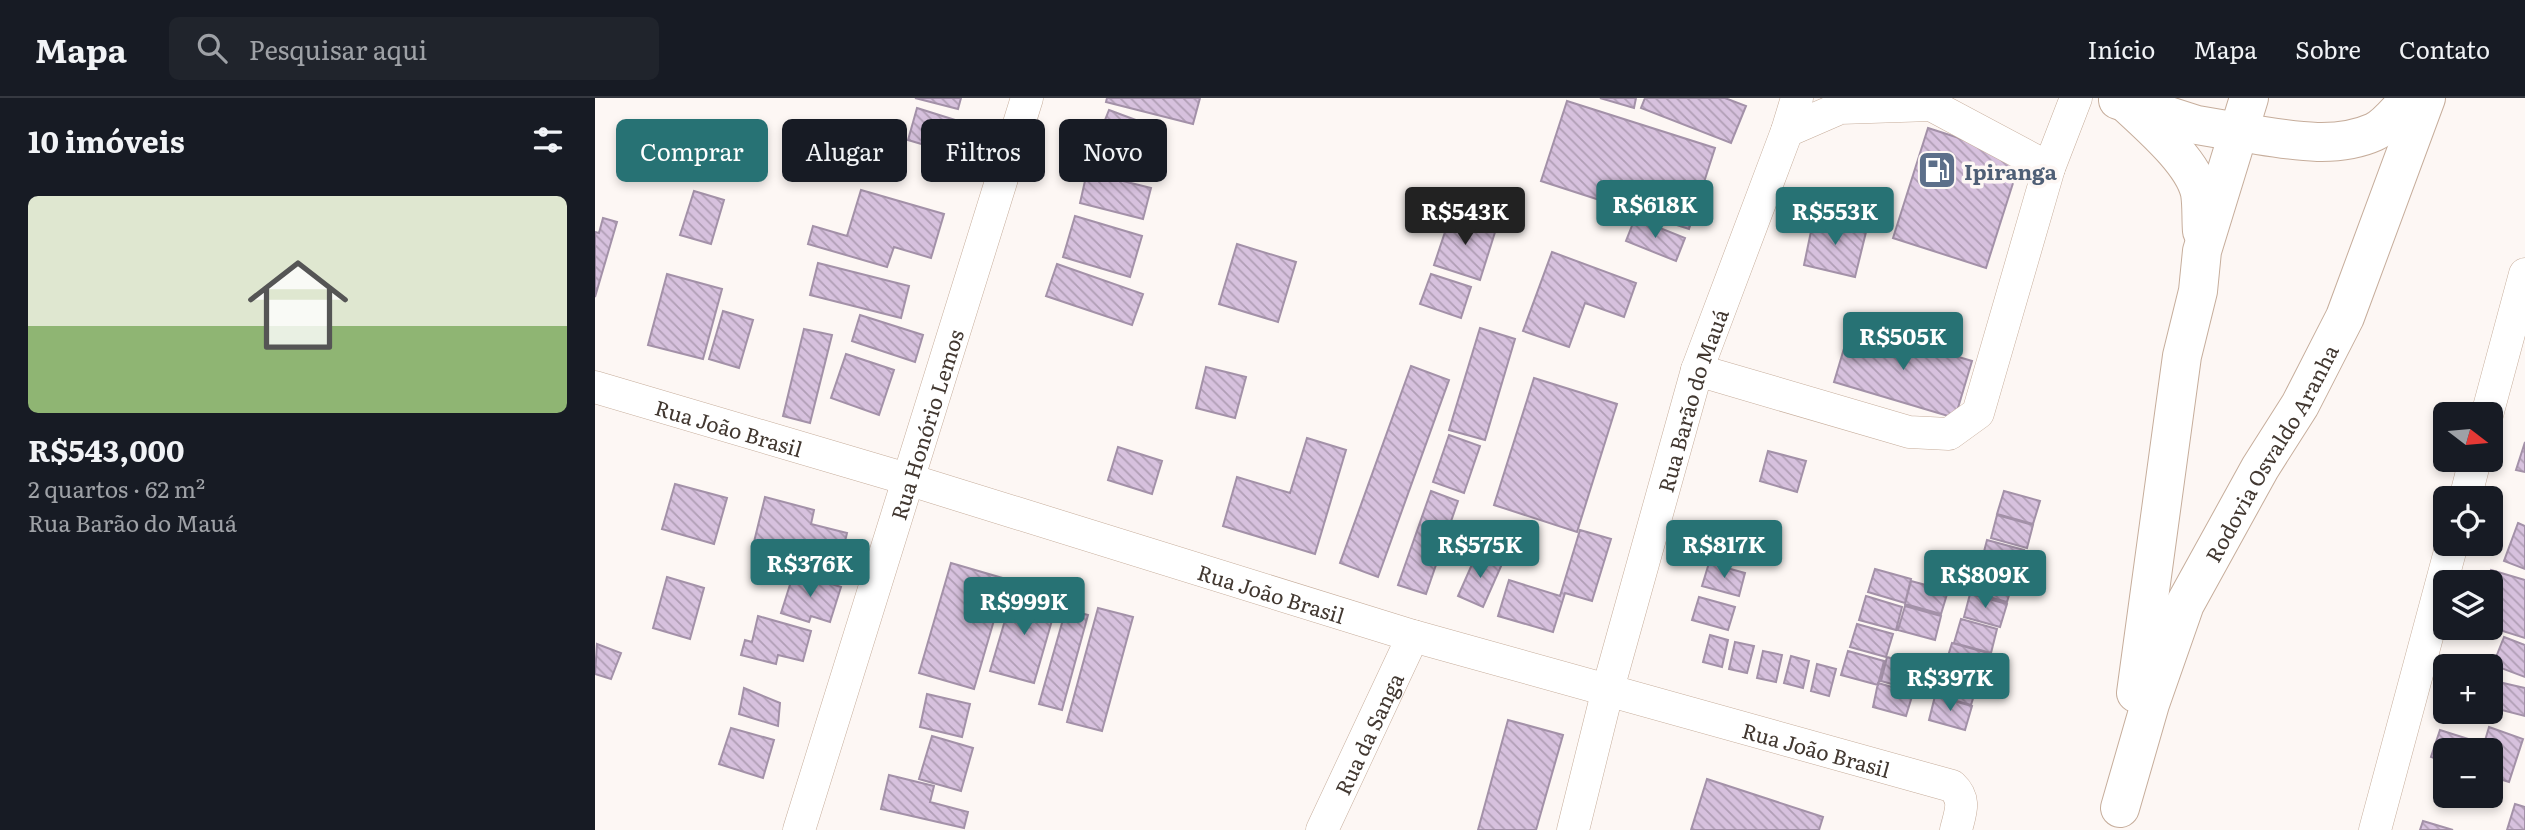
<!DOCTYPE html>
<html lang="pt">
<meta charset="utf-8">
<style>
body{margin:0;font-family:Literata,serif;background:#20242c;color:#f1f3f6;height:100vh;display:flex;flex-direction:column;font-size:26px;white-space:nowrap}
*{box-sizing:border-box;margin:0}
p{font-size:23px;color:#9ea1a6}
.icon{flex:none;width:38px;height:38px;fill:none;stroke:currentColor;stroke-width:2;stroke-linecap:round;stroke-linejoin:round}
.map{position:relative;flex:1;overflow:hidden}
.side{display:flex;flex-direction:column;background:#171b24;width:595px}
.side>*{flex:none}
.hud{position:absolute;left:21px;top:21px;width:665px;height:63px;display:flex;gap:14px}
.needle{width:46px;rotate:106deg}
.buttons{position:absolute;left:1838px;top:304px;display:grid;gap:14px}
.buttons a{display:grid;place-items:center;width:70px;height:70px;border-radius:10px;background:#171b24;box-shadow:0 4px 10px #0003;font-size:35px}
.price{position:absolute;translate:-50% -60px;padding:0 16px;border-radius:7px;background:#277274;color:#fff;font-size:23px;line-height:46px;filter:drop-shadow(0 2px 4px #0008)}
.price::after{content:'';position:absolute;left:50%;top:42px;width:21px;height:16px;margin-left:-10px;background:inherit;clip-path:polygon(0 0,100% 0,50% 100%)}
.price.active{background:#222;color:#fff}
ul{padding:0;list-style:none}
li{display:grid;align-content:center;gap:14px;height:371px;padding:0 28px}
li span{display:grid;place-items:center;height:217px;border-radius:10px;color:#555}
li>.icon{margin-inline-start:auto}
span .icon{width:126px;height:126px;fill:#fffc;stroke-width:1}
li b{font-size:30px}
h2{display:flex;justify-content:space-between;align-items:center;height:84px;padding:0 28px;font-size:30px}
.pill{padding:0 24px;border-radius:10px;background:#171b24;box-shadow:0 4px 10px #0003;font-size:24px;line-height:63px}
.pill.active{background:#277274;color:#fff}
header{display:flex;align-items:center;gap:42px;box-sizing:border-box;height:98px;padding:0 35px;background:#171b24;border-bottom:2px solid #363941}
header strong{font-size:33px}
nav{display:flex;gap:38px;margin-inline-start:auto;font-size:24px}
.search{width:490px;height:63px;background:#20242c;display:flex;align-items:center;gap:18px;box-sizing:border-box;padding:0 24px;border-radius:10px;color:#9ea1a6;font-size:26px}
main{display:flex;flex:1;min-height:0}
.map>svg:first-child{display:block}
</style>
<header>
<strong>Mapa</strong>
<div class="search"><svg class="icon" aria-label="search" viewBox="0 0 24 24"><circle cx="10" cy="10" r="6"/><path d="M15 15l6 6"/></svg>Pesquisar aqui</div>
<nav><a>Início</a><a>Mapa</a><a>Sobre</a><a>Contato</a></nav>
</header>
<main>
<section class="side">
<h2>10 imóveis<svg class="icon" aria-label="filters" viewBox="0 0 24 24"><path d="M4 7h16M4 17h16"/><circle cx="9" cy="7" r="2"/><circle cx="15" cy="17" r="2"/></svg></h2>
<ul>
<li><span style="background:linear-gradient(#dfe7d0 60%,#8fb573 0)"><svg class="icon" aria-label="home" viewBox="0 0 24 24"><path d="M3 11l9-7 9 7M6 9v11h12V9"/></svg></span><div><b>R$543,000</b><p>2 quartos · 62 m²</p><p>Rua Barão do Mauá</p></div></li>
</ul>
</section>
<div class="map">
<svg width="1930" height="732" viewBox="0 0 1930 732">
<defs>
<pattern id="building-back-hatch" width="6" height="6" patternUnits="userSpaceOnUse" patternTransform="scale(1.75)"><rect width="6" height="6" fill="#d7c1de"/><path d="M-1 5l2 2M0 0l6 6M5-1l2 2" fill="none" stroke="#b09eb5"/></pattern>
</defs>
<rect width="100%" height="100%" fill="#fdf7f4"/>
<path fill="url(#building-back-hatch)" stroke="#a391a8" stroke-width="2" d="M320,0H366L363,11Z
M512,0H605L598,26L511,4Z
M1005,0H1041L1039,10Z
M1050,0H1130L1151,8L1136,45L1046,10Z
M972,3L1120,50L1094,131L946,83Z
M322,10L376,27L367,58L313,42Z
M514,12L568,32L550,80L479,52L489,26L506,32Z
M1333,30L1426,60L1391,170L1298,140Z
M113,36L129,41L124,57L109,52Z
M492,74L556,90L548,121L485,105Z
M266,92L349,116L336,160L299,149L292,169L213,146L218,128L252,138Z
M99,93L129,102L116,146L85,137Z
M856,116L901,131L885,182L839,167Z
M480,118L547,138L535,179L468,159Z
M1219,119L1272,130L1260,179L1209,167Z
M8,120L22,124L0,199V134L4,135Z
M1040,120L1090,140L1081,163L1031,143Z
M642,146L701,164L683,224L624,206Z
M957,154L1041,185L1029,219L990,205L974,249L928,233Z
M223,165L314,188L306,220L215,197Z
M462,166L548,196L537,227L451,198Z
M72,176L127,191L108,261L53,247Z
M836,176L876,189L866,220L825,206Z
M128,213L158,222L144,270L114,261Z
M265,217L328,237L320,264L257,243Z
M1256,227L1377,263L1360,320L1239,284Z
M885,230L920,241L890,342L854,332Z
M209,231L237,237L215,325L188,318Z
M251,256L299,272L284,317L236,300Z
M816,268L854,282L783,479L745,465Z
M611,269L651,279L640,320L601,310Z
M939,280L1022,306L982,434L899,407Z
M854,337L885,348L869,395L838,384Z
M712,340L751,352L720,456L628,428L642,379L695,395Z
M1930,344V374L1921,372Z
M523,349L567,363L557,396L513,382Z
M1173,353L1211,363L1202,394L1165,383Z
M80,386L132,400L119,446L67,431Z
M836,393L863,403L831,496L803,487Z
M1409,393L1445,403L1438,426L1402,416Z
M170,399L219,412L216,426L252,435L241,481L200,470L204,454L174,446L173,451L158,448Z
M1402,417L1438,427L1432,450L1396,440Z
M1923,425L1930,428V471L1909,463Z
M985,432L1016,441L997,503L970,495L958,534L903,518L914,482L965,498Z
M1392,442L1429,452L1422,476L1386,465Z
M882,455L907,466L888,509L863,498Z
M356,465L411,481L379,591L324,575Z
M1114,465L1150,475L1144,498L1107,488Z
M1383,470L1419,480L1412,504L1376,494Z
M1280,471L1316,481L1310,505L1273,494Z
M1896,472L1930,482V540L1895,529V485H1892Z
M199,474L246,489L235,524L216,518L214,524L186,515Z
M72,479L109,490L95,541L58,530Z
M1316,483L1353,493L1346,516L1310,506Z
M419,492L462,505L439,585L395,573Z
M1375,496L1412,506L1405,529L1369,519Z
M1271,498L1307,509L1301,532L1264,522Z
M1104,499L1140,509L1133,532L1097,522Z
M1310,508L1346,518L1340,542L1303,532Z
M503,510L538,519L507,633L472,624Z
M471,511L493,517L467,612L444,606Z
M163,518L216,533L208,563L183,557L181,566L146,557L150,542L157,544Z
M1366,521L1402,531L1396,555L1359,545Z
M1262,526L1298,536L1291,559L1255,549Z
M1115,537L1133,542L1127,569L1108,564Z
M1909,539L1930,547V579L1898,567Z
M1140,544L1159,548L1152,575L1134,571Z
M1357,545L1393,555L1387,578L1350,568Z
M2,546L26,555L16,581L0,576Z
M1168,553L1187,557L1181,584L1162,580Z
M1253,553L1289,563L1283,587L1246,577Z
M1196,558L1214,563L1208,590L1189,585Z
M1292,559L1328,569L1322,593L1286,583Z
M1222,566L1241,571L1234,598L1216,593Z
M1347,574L1383,584L1376,607L1340,597Z
M1895,582L1930,590V618L1895,609Z
M1283,585L1318,595L1311,618L1278,609Z
M149,590L185,605L183,628L144,616Z
M332,596L375,606L367,639L325,629Z
M1340,598L1377,608L1370,632L1334,622Z
M913,622L968,637L941,732H883Z
M1894,629L1928,641L1914,684L1895,678V653H1850V664L1836,659L1845,632L1889,646Z
M136,630L179,642L168,680L124,666Z
M337,638L378,650L366,693L324,681Z
M294,677L339,688L335,704L373,714L369,730L286,711Z
M1112,681L1228,719L1224,732H1096Z
M1920,706L1930,709V732H1912Z
M1828,723L1858,732H1825Z"/>
<g fill="none" stroke-linecap="round" stroke-linejoin="round">
<g stroke="#c6ad9b" stroke-width="33">
<g id="minor">
<path d="M1192,33L1245,10L1336,7L1454,70L1481,0"/>
<path d="M1102,272L1314,334L1354,336L1383,315L1454,70"/>
<path id="s1" d="M0,289L312,381L818,538L1357,688C1372,702 1365,715 1361,732"/>
<path d="M1892,317L1930,176"/>
<path d="M1870,401L1880,362"/>
<path id="s2" d="M204,732L432,0"/>
<path id="s3" d="M727,732L818,538"/>
<path id="s4" d="M978,732L1013,591L1102,272L1192,33L1202,0"/>
<path d="M1780,732L1857,446"/>
</g>
</g>
<g stroke="#c6ad9b" stroke-width="40">
<path id="major" d="M1523,2L1602,27L1643,34"/>
</g>
<g stroke="#c6ad9b" stroke-width="40">
<g id="highway">
<path d="M1529,3C1552,25 1598,63 1605,95C1607,107 1606,121 1607,133"/>
<path d="M1643,34C1686,40 1737,53 1779,34C1792,28 1805,11 1815,0"/>
<path d="M1541,595L1587,258L1603,193L1607,153L1654,0"/>
<path id="s5" d="M1525,710L1555,606L1590,506L1665,370L1705,307L1750,219L1831,0"/>
</g>
</g>
<use href="#minor" stroke="#fff" stroke-width="32"/>
<use href="#major" stroke="#fff" stroke-width="38"/>
<use href="#highway" stroke="#fff" stroke-width="38"/>
</g>
<defs>
<g id="fuel-square" transform="scale(2.0125)"><rect x="-9" y="-9" width="18" height="18" rx="4" fill="#5c6f8a" stroke="#fdf7f4"/><path d="M-5.5-6h7V0h2V4h1.3V-2.5L3-4.5l.8-.8L6-3V5H2.5V1h-1V6h-7ZM-4.2-4.7v3.2H.2V-4.7Z" fill="#fff"/></g>
</defs>
<g fill-rule="evenodd">
<use href="#fuel-square" x="1342" y="72"/>
</g>
<g text-anchor="middle" dominant-baseline="central" stroke-width="7" stroke-linejoin="round" paint-order="stroke">
<g font-size="21" font-weight="bold" fill="#4e5e75" stroke="#fdf7f4" text-anchor="start">
<text x="1369" y="72">Ipiranga</text>
</g>
<g font-size="21" fill="#423831" stroke="#fdf7f4">
<text stroke="none"><textPath href="#s4" startOffset="446">Rua Barão do Mauá</textPath></text>
<text stroke="none"><textPath href="#s2" startOffset="425">Rua Honório Lemos</textPath></text>
<text stroke="none"><textPath href="#s1" startOffset="140">Rua João Brasil</textPath></text>
<text stroke="none"><textPath href="#s5" startOffset="388">Rodovia Osvaldo Aranha</textPath></text>
<text stroke="none"><textPath href="#s1" startOffset="707">Rua João Brasil</textPath></text>
<text stroke="none"><textPath href="#s3" startOffset="107">Rua da Sanga</textPath></text>
<text stroke="none"><textPath href="#s1" startOffset="1274">Rua João Brasil</textPath></text>
</g>
</g>
</svg>
<div class="buttons">
<a><svg class="needle" viewBox="-14 -14 28 28"><path d="M0-13l5 13h-10z" fill="#e53935"/><path d="M0 13l5-13h-10z" fill="#9ea1a6"/></svg></a>
<a><svg class="icon" aria-label="locate" viewBox="0 0 24 24"><circle cx="12" cy="12" r="6"/><path d="M12 2v4M12 18v4M2 12h4M18 12h4"/></svg></a>
<a><svg class="icon" aria-label="layers" viewBox="0 0 24 24"><path d="M12 4l9 5-9 5-9-5zM3 14l9 5 9-5"/></svg></a>
<a>+</a>
<a>−</a>
</div>
<b class="price" style="left:1060px;top:142px">R$618K</b>
<b class="price active" style="left:870px;top:149px">R$543K</b>
<b class="price" style="left:1240px;top:149px">R$553K</b>
<b class="price" style="left:1308px;top:274px">R$505K</b>
<b class="price" style="left:885px;top:482px">R$575K</b>
<b class="price" style="left:1129px;top:482px">R$817K</b>
<b class="price" style="left:215px;top:501px">R$376K</b>
<b class="price" style="left:1390px;top:512px">R$809K</b>
<b class="price" style="left:429px;top:539px">R$999K</b>
<b class="price" style="left:1355px;top:615px">R$397K</b>
<div class="hud">
<a class="pill active">Comprar</a>
<a class="pill">Alugar</a>
<a class="pill">Filtros</a>
<a class="pill">Novo</a>
</div>
</div>
</main>
